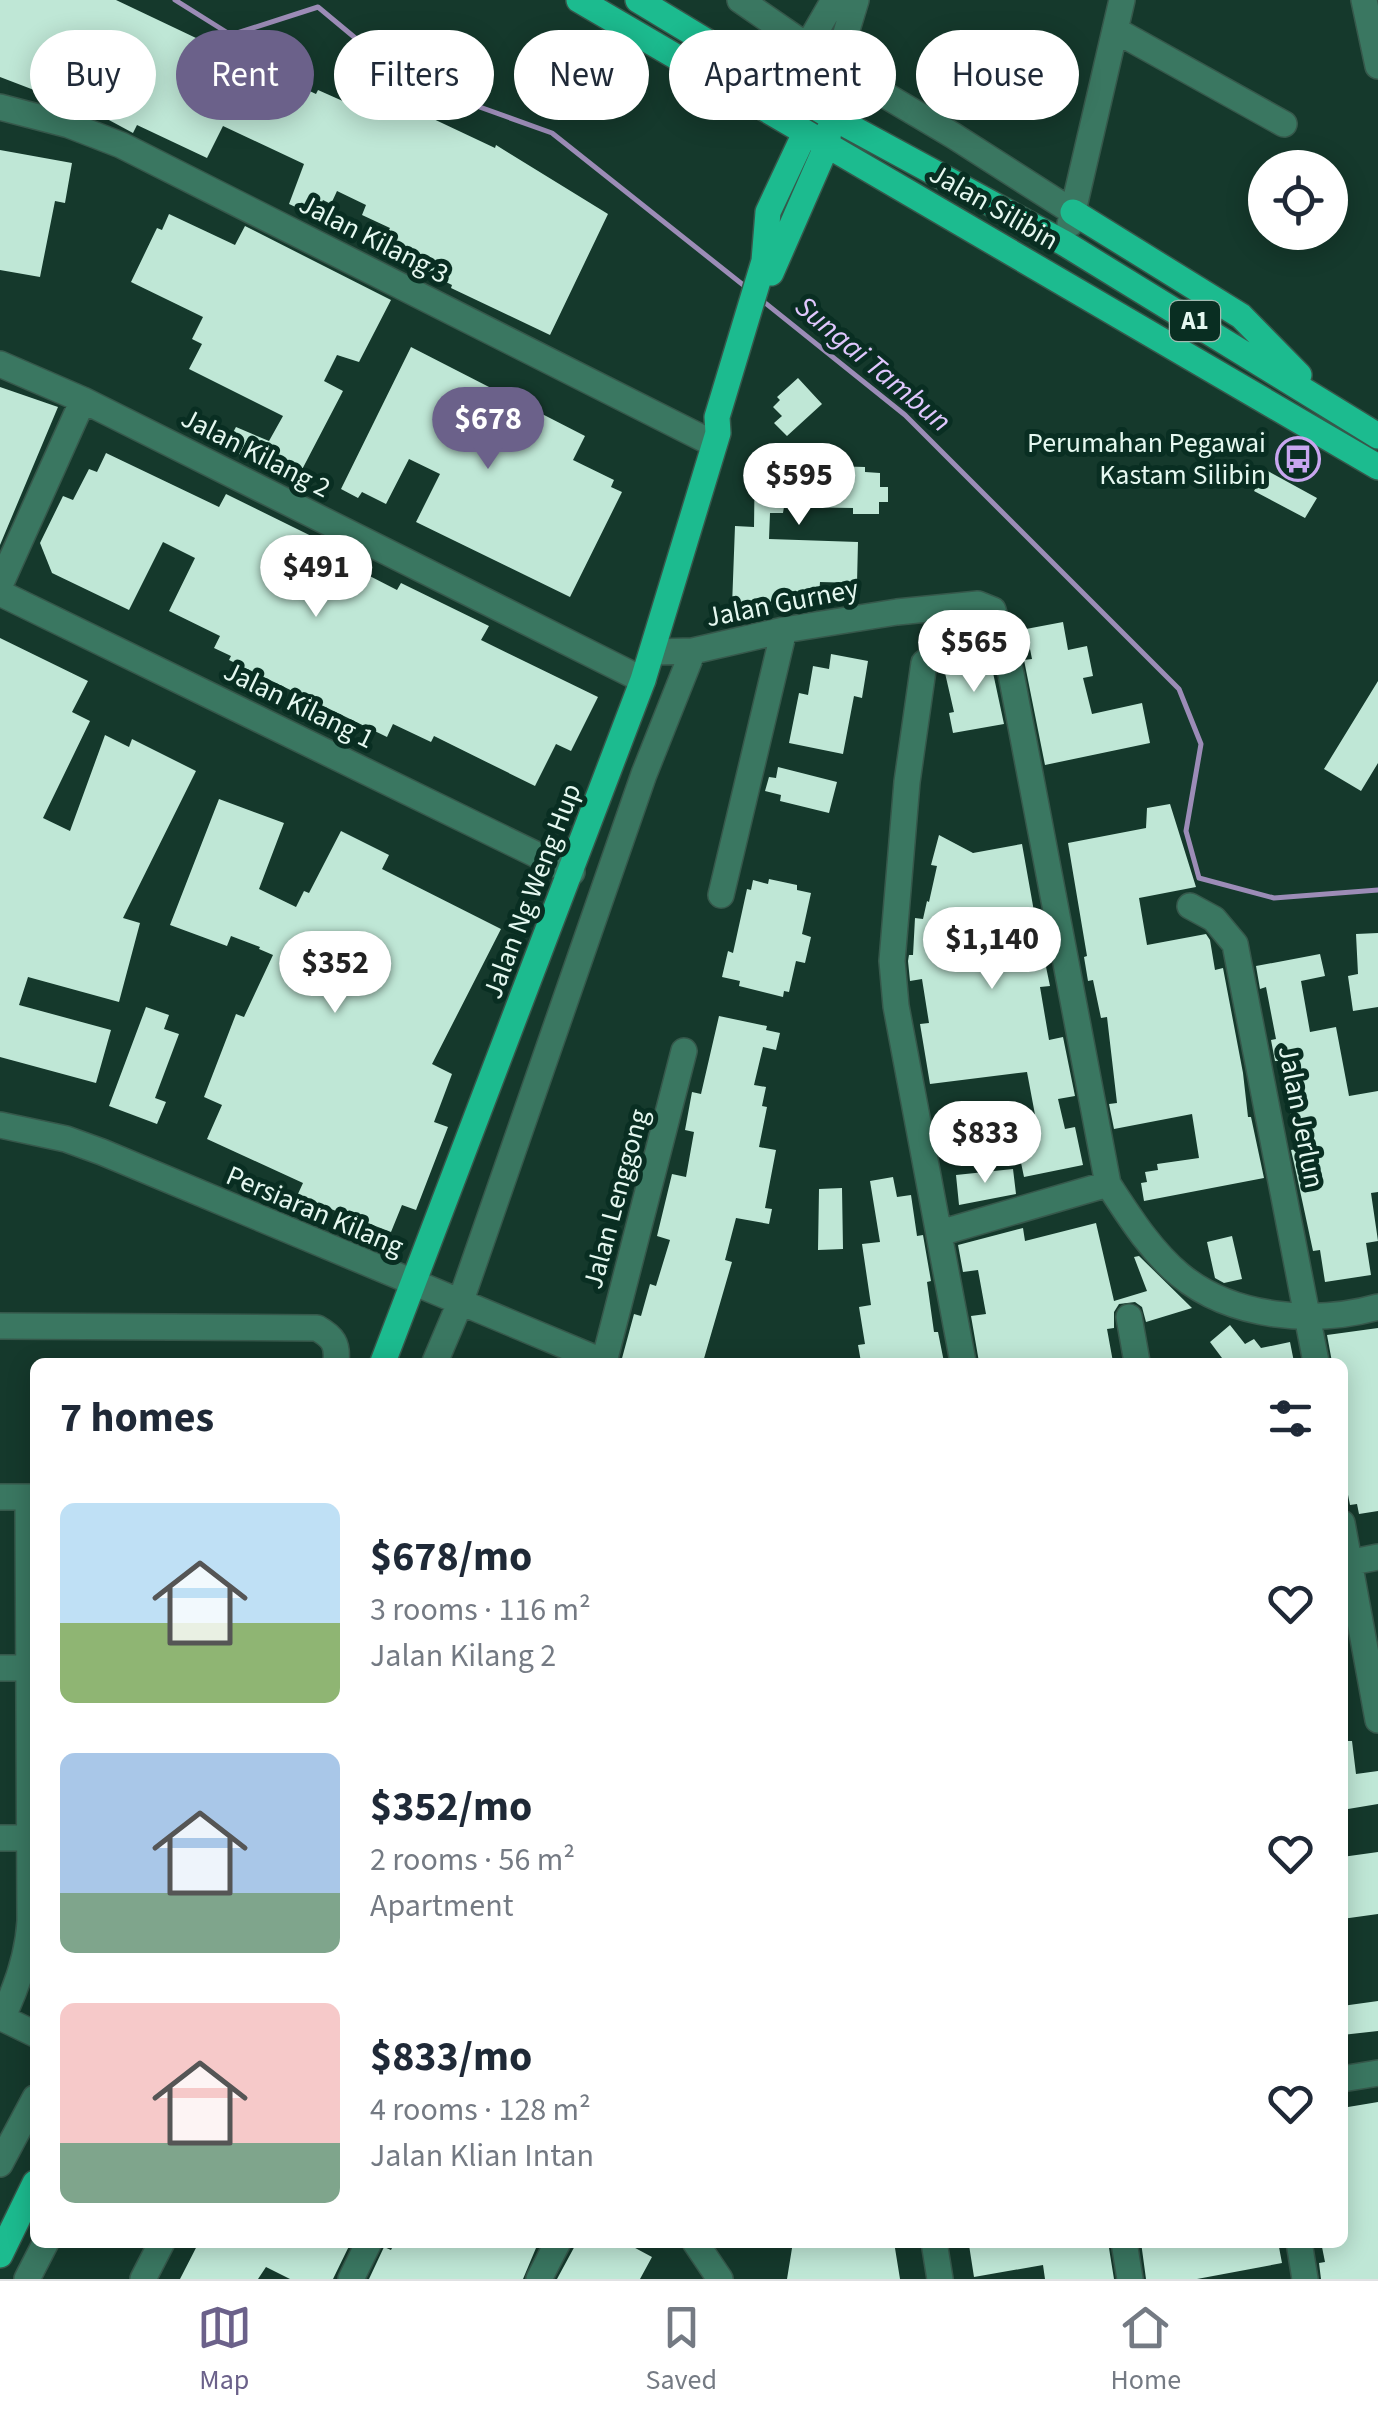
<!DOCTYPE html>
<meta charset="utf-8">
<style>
body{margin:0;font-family:"Source Sans 3",sans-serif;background:#f2f2f3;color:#1f2937;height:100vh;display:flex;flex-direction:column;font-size:38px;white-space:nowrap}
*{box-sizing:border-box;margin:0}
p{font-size:32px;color:#747a83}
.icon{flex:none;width:55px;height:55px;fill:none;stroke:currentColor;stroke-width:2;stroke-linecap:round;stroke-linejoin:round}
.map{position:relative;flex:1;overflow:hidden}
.drawer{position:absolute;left:30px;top:1358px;width:1318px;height:890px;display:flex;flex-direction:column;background:#fff;border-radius:15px;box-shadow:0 5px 25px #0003}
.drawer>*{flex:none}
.guide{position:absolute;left:30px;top:30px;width:1320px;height:90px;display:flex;gap:20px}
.controls{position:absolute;left:1248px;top:150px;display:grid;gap:20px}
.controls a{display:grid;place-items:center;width:100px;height:100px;border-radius:50%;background:#fff;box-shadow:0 5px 25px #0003;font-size:50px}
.price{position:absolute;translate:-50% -85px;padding:0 22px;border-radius:35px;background:#fff;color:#222;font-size:32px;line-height:65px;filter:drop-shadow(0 2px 5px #0008)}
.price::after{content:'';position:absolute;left:50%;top:60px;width:30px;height:22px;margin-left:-15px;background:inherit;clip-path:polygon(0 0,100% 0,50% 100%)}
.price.active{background:#6b618a;color:#fff}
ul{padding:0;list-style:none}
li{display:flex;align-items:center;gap:30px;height:250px;padding:0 30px}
li span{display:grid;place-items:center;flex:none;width:280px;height:200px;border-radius:15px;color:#555}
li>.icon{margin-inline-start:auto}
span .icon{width:120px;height:120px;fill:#fffc;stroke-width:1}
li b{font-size:42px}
h2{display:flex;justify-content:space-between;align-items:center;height:120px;padding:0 30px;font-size:42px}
.pill{padding:0 35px;border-radius:45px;background:#fff;box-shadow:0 5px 25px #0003;font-size:35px;line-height:90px}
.pill.active{background:#6b618a;color:#fff}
.menu{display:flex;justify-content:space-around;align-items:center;height:140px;border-top:2px solid #e0e1e3;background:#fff;font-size:28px;color:#747a83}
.menu a{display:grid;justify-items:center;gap:5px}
.menu .active{color:#6b618a}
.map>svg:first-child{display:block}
</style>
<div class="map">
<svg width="1378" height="2279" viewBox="0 0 1378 2279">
<rect width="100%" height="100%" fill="#15392c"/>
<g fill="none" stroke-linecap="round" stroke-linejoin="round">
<path stroke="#9c8cb7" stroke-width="5" d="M175,0L231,35L318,7L407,81L552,133L747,288
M759,298L905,415L1179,689L1201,744L1186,831L1199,878L1274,898L1378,890"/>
</g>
<path fill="#bfe7d6" d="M0,0H116L255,66L266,43L284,51L273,74L316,94L318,90L345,102L355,82L495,148L496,145L608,214L550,335L451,288L452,285L379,249L390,228L362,215L366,205L337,191L331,204L323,200L315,216L289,204L304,164L270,148L223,126L207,158L137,125L133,133L70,99L68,103L0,77Z
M0,150L72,163L65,203L55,201L40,277L0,270Z
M169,214L235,245L245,226L391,300L359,362L337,355L324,381L343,391L295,483L225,447L236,427L269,441L283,416L189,369L202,344L192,339L203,317L131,282L157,228L162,230Z
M411,347L585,436L573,460L614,480L611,487L622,492L570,597L416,522L440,474L409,459L386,504L362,492L358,498L341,489Z
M798,378L822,404L787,436L774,423L782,416L773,407L780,400L777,397Z
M0,387L58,407L0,545Z
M755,451L828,453V466L865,467V472L880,473V487H888V502H879V514H853V508L784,507L783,513H770L769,539L858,542L857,583L820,582L819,596L781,595V608L732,606L735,526L754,527Z
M106,453L219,507L226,494L360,560L356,569L397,590L401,583L489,626L481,640L598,697L571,751L556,744L535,786L434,736L431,742L393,724L387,737L229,660L231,656L214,648L220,636L169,611L195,558L163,542L129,610L52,573L40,543L63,496L73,500L89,469L97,472Z
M1266,470L1317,498L1305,518L1254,491Z
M1063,622L1068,650L1087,646L1093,676L1083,678L1092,714L1142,703L1150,743L1045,765L1024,660L1032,659L1026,629Z
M0,638L88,681L72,712L90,721L43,818L70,831L105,735L129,747L132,739L196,771L123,918L140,923L119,1002L28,977L19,1005L111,1030L96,1083L0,1057Z
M831,654L868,661L862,698L854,696L843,754L789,743L799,693L808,695L813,666L829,669Z
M989,654L1004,724L953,733L949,713L954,712L945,673L956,671L955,662Z
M1378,681V763L1361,791L1324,769Z
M778,767L837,782L829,813L780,801L781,795L765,791L769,777L776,778Z
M219,799L284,823L259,889L296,907L304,891L309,893L341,831L389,855L382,869L501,929L432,1064L452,1074L434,1122L448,1127L416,1210L402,1205L391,1232L297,1196L303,1183L207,1139L222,1105L204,1097L236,1014L244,1017L273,955L259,949L260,947L231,936L227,946L170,925Z
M1170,804L1196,887L1139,898L1147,945L1206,934L1210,940L1215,970L1223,968L1243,1073L1248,1117H1251L1264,1178L1144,1201L1141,1183L1147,1182L1145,1172L1158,1170L1157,1164L1199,1158L1192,1114L1114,1129L1109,1104L1117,1103L1107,1017L1101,1018L1093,980L1088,981L1084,957L1087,956L1068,843L1146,828L1147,808Z
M939,835L973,853L1022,844L1043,962H1045L1050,986L1040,987L1049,1040L1063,1037L1075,1096L1058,1099L1065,1129L1075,1127L1083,1165L1024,1177L1013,1124L1036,1120L1027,1072L930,1084L920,1024L929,1023L922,979L910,981L908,961L909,955H913L915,918L923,919L927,901L929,902L937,866L931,865Z
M769,879L797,885V890L811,893L802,934L811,937L805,963L796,961L789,992L784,991L783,997L739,986L740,981L722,977L728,951L733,953L747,889L751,890L753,880L768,884Z
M1378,933V1007L1353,1011L1348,976L1358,974L1356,934Z
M1320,954L1325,976L1301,981L1310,1032L1336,1027L1349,1096L1378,1091V1192L1371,1193L1378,1241L1366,1243L1371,1275L1325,1282L1320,1250L1313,1251L1296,1172L1291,1150L1297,1149L1288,1100H1286L1278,1061H1275L1271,1040L1276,1039L1266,987L1260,989L1256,966Z
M146,1007L169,1015L164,1029L179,1034L155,1098L166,1102L157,1124L109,1106Z
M719,1016L767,1026L766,1030L780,1033L776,1050L763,1047L754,1085L766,1087L762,1106L767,1107L759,1147L776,1150L765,1208L772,1209L769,1224L736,1218L725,1260L732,1262L703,1362H621L634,1314L641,1316L650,1284L656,1286L670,1240L657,1236L672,1174L686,1177L694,1132L685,1130L692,1092L701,1094Z
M1013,1169L1016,1194L959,1205L956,1175Z
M893,1177L897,1197L911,1195L917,1236L923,1235L931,1281L927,1282L934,1332H938L944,1362H861L858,1345L865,1344L859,1307L871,1305L862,1244L880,1242L870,1181Z
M842,1188L843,1249L818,1250L819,1189Z
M1096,1223L1114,1301L1147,1291L1134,1257L1139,1256L1192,1308L1146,1322L1142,1307L1135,1302L1119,1304L1114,1312V1328L1107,1329L1113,1362H979L971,1316L986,1314L978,1270L963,1272L958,1245L1023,1228L1025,1241Z
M1232,1236L1242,1279L1224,1283L1215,1278L1207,1242Z
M1230,1325L1245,1344L1254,1339L1261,1348L1290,1342L1294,1362H1225L1210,1342Z
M1378,1328V1511L1359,1514L1357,1504L1350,1505L1342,1464V1362H1332L1327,1335Z
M1342,1741H1352L1356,1774L1378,1771V1804L1342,1810Z
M1378,1852V1914L1342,1919V1857Z
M1378,2001V2031L1342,2035V2006Z
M1378,2102V2279H1321L1319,2263L1325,2262L1321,2242H1342V2108Z
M199,2242H351L333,2279H290L266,2267L258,2279H180Z
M395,2242H526L536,2248L523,2279H369L384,2247L391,2250Z
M577,2242H624L652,2257L640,2279H557Z
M793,2242H894L900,2279H787Z
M982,2242H1108L1114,2279H1045L1043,2265L974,2277L969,2245Z
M1141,2242H1278L1282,2263L1197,2279H1146Z"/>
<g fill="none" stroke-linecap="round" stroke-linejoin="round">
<g stroke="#36584b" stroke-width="28">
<path id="minor" d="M740,0L836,66L954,136L1073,212
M1364,0L1378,66
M1115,30L1284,124
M808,45L834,0
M836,66L856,0
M0,107L69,125L121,145L714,444
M1070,224L1122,0
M0,364L83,400L643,680
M0,585L83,400
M0,593L572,872
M653,652L693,651L784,630L897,612L978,604L993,610L1011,674L1108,1184
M721,895L784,630
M1190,906L1214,919L1235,944L1316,1362
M0,1125L66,1139L102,1152L604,1362
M940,1233L1108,1184C1129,1216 1150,1250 1180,1275C1232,1318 1314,1325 1378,1307
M1129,1317L1137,1362
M0,1326L317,1328C333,1337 338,1344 336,1362
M435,1362L460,1303L644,774L693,651
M604,1362L684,1051
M963,1362L896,1006L892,961L907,782L924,663C943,644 973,640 999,636
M0,1497H35
M1342,1523L1378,1720
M1342,1564L1378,1557
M0,1668H31
M0,1838H30
M0,2017L35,2034
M2,2018C17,1987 28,1956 30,1921L28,1497
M1342,2079L1378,2073
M0,2164L35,2098
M695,2242L720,2279
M934,2242L940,2279
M1124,2242L1130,2279
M1299,2242L1305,2279
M27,2279L46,2242
M143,2279L162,2242
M351,2279L369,2242
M539,2279L558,2242"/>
</g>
<g stroke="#36584b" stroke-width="28">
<path id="major" d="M579,0L1378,467
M638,0L830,116L1064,243L1378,436
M1073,212L1241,316L1299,375
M771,273L827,145L829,130
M383,1362L643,680L718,433L717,417L764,261L768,212L805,133
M0,2255L35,2183"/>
</g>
<use href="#minor" stroke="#3a7761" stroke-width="25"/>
<use href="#major" stroke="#1cbb8f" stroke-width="25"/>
</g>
<defs>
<g id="bus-ring" transform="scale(2.25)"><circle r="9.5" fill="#092e22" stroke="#c8a6ef" stroke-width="1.5"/><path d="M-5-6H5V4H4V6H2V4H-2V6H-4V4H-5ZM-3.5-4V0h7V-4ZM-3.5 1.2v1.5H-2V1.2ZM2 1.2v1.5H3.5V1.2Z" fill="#c8a6ef"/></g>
</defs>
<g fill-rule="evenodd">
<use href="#bus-ring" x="1298" y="459"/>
</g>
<g text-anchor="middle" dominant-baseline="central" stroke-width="10" stroke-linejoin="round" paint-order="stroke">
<rect fill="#092e22" stroke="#a3bbb2" stroke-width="2.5" x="1170" y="301" width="50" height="40" rx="8"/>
<g font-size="25" font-weight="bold" fill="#e5f8f0">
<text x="1195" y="321">A1</text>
</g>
<g font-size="28" fill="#e5f8f0" stroke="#092e22">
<text transform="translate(994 207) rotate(30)">Jalan Silibin</text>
<text transform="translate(374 239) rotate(27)">Jalan Kilang 3</text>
<text transform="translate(256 453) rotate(27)">Jalan Kilang 2</text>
<text transform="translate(782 603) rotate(-11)">Jalan Gurney</text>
<text transform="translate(299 705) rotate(26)">Jalan Kilang 1</text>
<text transform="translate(532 891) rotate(-69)">Jalan Ng Weng Hup</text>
<text transform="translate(1301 1117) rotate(79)">Jalan Jerlun</text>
<text transform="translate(616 1199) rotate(-75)">Jalan Lenggong</text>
<text transform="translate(315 1211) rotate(23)">Persiaran Kilang</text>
</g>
<g font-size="28" fill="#e5f8f0" stroke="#092e22" text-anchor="end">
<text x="1266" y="443">Perumahan Pegawai<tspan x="1266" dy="32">Kastam Silibin</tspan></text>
</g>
<g font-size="30" font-style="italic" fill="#e0c7fe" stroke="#092e22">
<text transform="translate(873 364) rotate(40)">Sungai Tambun</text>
</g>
</g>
</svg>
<div class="controls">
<a><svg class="icon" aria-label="locate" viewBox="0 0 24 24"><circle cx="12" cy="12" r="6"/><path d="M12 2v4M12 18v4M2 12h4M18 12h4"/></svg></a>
</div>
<b class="price active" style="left:488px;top:472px">$678</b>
<b class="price" style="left:799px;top:528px">$595</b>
<b class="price" style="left:316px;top:620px">$491</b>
<b class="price" style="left:974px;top:695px">$565</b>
<b class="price" style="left:992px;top:992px">$1,140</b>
<b class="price" style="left:335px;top:1016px">$352</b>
<b class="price" style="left:985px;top:1186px">$833</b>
<div class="guide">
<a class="pill">Buy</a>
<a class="pill active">Rent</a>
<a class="pill">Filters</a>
<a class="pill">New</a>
<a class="pill">Apartment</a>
<a class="pill">House</a>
</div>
<section class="drawer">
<h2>7 homes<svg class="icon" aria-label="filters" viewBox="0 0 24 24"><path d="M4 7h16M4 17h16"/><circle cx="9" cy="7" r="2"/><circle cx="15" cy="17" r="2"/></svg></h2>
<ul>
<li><span style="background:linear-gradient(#bfe0f5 60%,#8fb573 0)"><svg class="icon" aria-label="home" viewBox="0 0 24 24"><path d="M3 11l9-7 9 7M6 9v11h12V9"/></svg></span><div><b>$678/mo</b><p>3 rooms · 116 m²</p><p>Jalan Kilang 2</p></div><svg class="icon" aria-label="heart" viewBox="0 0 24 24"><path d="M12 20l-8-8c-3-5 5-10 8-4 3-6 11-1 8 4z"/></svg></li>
<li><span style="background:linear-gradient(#a9c7e8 70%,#7fa58c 0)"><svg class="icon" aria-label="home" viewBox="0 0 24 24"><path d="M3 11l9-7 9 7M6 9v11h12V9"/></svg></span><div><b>$352/mo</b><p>2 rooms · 56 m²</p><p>Apartment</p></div><svg class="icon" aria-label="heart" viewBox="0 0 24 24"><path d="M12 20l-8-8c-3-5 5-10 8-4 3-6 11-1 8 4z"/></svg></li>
<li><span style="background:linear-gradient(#f6c9c9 70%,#7fa58c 0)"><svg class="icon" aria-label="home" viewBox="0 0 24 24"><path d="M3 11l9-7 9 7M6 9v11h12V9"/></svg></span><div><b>$833/mo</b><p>4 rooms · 128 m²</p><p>Jalan Klian Intan</p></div><svg class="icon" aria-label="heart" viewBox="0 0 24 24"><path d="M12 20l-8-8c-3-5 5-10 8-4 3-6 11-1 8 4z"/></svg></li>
</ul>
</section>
</div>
<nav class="menu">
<a class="active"><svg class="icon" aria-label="map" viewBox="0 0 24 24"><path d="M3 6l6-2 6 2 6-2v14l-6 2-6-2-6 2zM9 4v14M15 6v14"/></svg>Map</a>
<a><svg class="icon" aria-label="saved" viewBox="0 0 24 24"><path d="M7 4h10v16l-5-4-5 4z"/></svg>Saved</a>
<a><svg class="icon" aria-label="home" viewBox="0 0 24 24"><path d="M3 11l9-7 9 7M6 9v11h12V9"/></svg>Home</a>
</nav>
